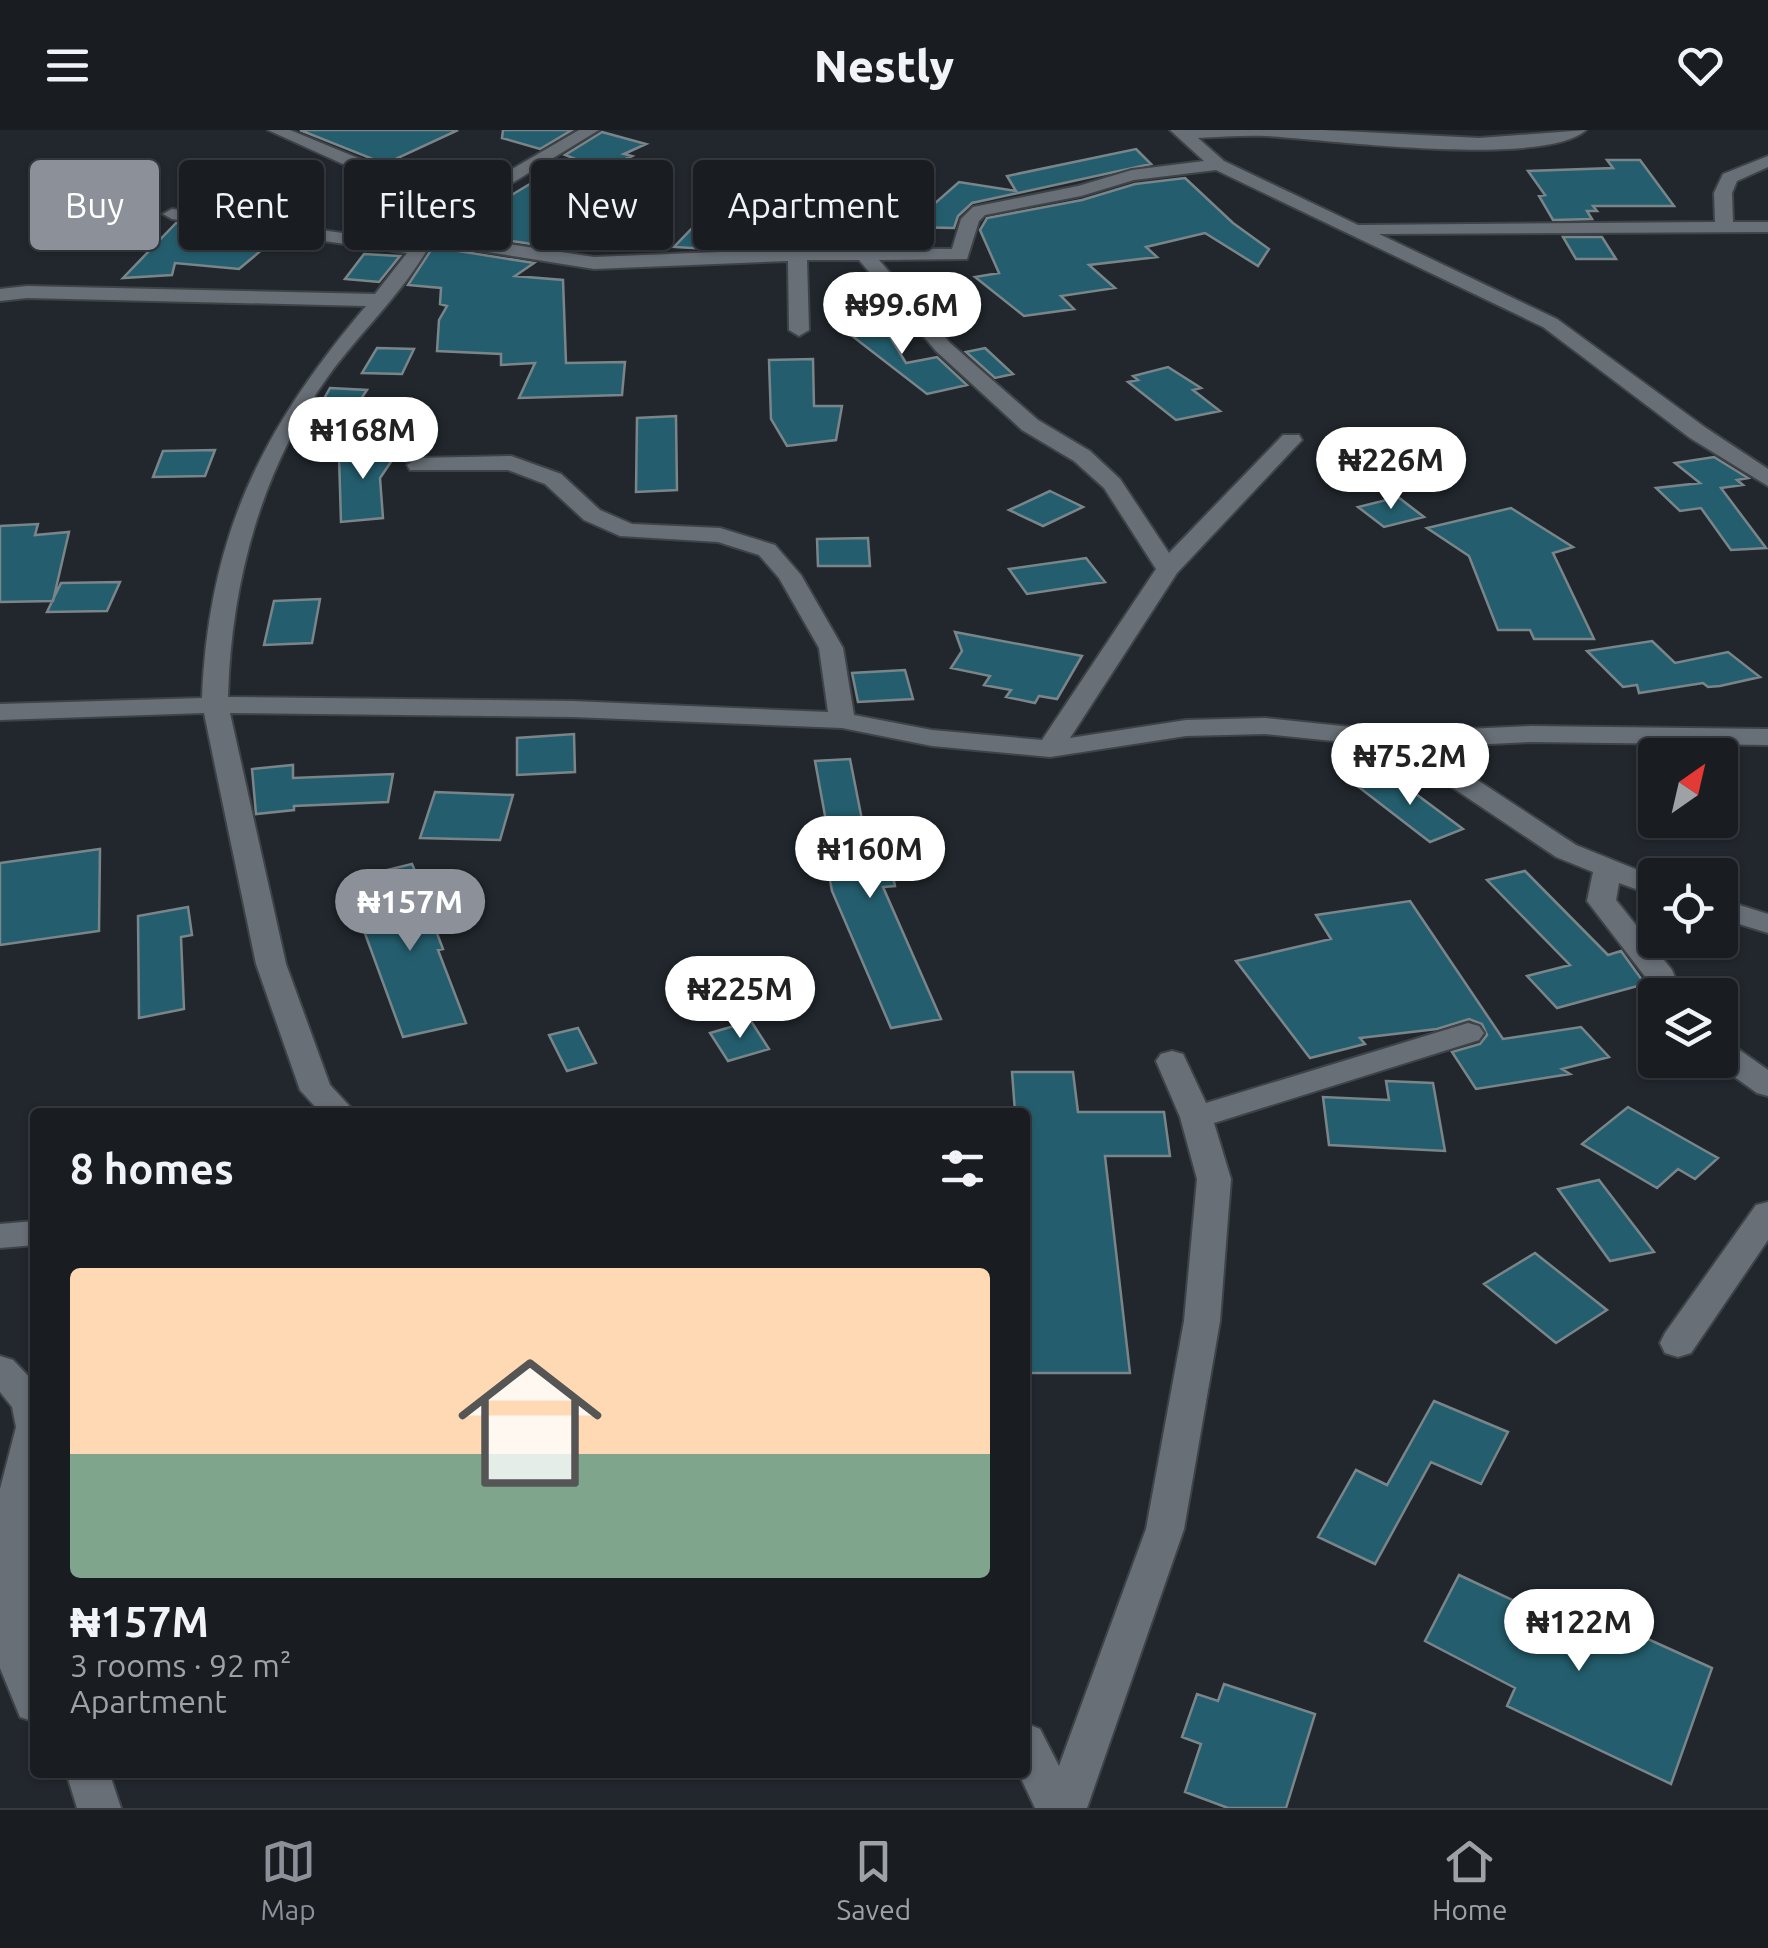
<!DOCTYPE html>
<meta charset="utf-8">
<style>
body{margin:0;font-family:Ubuntu,sans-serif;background:#22262a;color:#f1f3f6;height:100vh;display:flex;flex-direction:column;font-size:38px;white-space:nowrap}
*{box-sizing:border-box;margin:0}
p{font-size:32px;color:#9fa2a5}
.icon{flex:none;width:55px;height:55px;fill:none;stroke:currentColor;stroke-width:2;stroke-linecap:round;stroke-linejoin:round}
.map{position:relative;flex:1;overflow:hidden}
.sheet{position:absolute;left:30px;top:978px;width:1000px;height:670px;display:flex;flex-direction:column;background:#191d22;border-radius:10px;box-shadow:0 2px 8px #0004,0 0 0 2px #373b40}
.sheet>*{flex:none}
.hud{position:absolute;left:30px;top:30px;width:1000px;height:90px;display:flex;gap:20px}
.needle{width:65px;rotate:34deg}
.fabs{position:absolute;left:1638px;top:608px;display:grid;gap:20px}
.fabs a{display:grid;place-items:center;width:100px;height:100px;border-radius:10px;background:#191d22;box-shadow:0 2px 8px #0004,0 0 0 2px #373b40;font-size:50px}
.price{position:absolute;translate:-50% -85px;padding:0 22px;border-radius:35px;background:#fff;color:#222;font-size:32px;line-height:65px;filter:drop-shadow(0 2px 5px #0008)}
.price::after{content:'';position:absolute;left:50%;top:60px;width:30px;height:22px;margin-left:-15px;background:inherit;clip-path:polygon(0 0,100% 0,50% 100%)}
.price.selected{background:#8c9099;color:#fff}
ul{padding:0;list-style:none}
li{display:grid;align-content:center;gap:20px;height:530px;padding:0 40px}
li span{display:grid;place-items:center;height:310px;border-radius:10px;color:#555}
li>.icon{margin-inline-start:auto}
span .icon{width:180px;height:180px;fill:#fffc;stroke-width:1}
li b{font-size:42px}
h2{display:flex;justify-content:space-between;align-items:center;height:120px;padding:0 40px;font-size:42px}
.pill{padding:0 35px;border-radius:10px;background:#191d22;box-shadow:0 2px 8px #0004,0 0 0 2px #373b40;font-size:35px;line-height:90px}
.pill.selected{background:#8c9099;color:#fff}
header{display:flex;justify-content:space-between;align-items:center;height:130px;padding:0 40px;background:#191d22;font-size:45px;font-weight:800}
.menu{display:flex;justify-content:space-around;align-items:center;height:140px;border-top:2px solid #373b40;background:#191d22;font-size:28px;color:#9fa2a5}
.menu a{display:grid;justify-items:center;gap:5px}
.menu .selected{color:#8c9099}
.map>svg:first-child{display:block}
</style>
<header><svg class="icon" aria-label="menu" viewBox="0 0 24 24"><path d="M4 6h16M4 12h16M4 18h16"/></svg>Nestly<svg class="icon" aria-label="heart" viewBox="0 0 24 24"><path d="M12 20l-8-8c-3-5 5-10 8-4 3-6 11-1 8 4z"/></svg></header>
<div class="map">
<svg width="1768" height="1678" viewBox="0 0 1768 1678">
<rect width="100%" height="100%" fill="#21272d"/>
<path fill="#245e6e" stroke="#7a8589" stroke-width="2.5" d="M300,0H458L385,34Z
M503,0H572L540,19L502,8Z
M602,2L646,14L624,24L632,26L596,43L653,56L604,83L609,84L558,118L450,102L573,28L565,25Z
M1136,19L1151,34L972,73L958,86L954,98L908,97L959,52L1016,61L1007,46Z
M1607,30H1640L1674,76H1593L1597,81H1587L1592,89L1553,90L1539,66L1545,65L1528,41L1613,38Z
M886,41L913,43L885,96H867L834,54L878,56Z
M1185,48L1233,93L1269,119L1258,136L1205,103L1146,117L1157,127L1089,135L1115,158L1061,166L1074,179L1024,186L975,147L999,143L980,100L987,88L1082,70L1135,54Z
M769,63L803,67L833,114L748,117L743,91Z
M176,93L185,95L184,98L276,108L239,139L175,133L172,145L123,148Z
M697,93L727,97L709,119L674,117Z
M1563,107H1602L1616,129H1576Z
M433,117L534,133L515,146L563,150L566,233L625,232L622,265L519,268L535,233L501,235V224L437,221L439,190L447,176L440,174L441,158L408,155Z
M364,124L399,126H400L379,152L345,149Z
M878,187L906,233L937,227L967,255L927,264L834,192Z
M377,218L414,219L402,244L362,243Z
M985,218L1013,244L995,248L966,222Z
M813,229L814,276H842L836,310L787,316L771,289L769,230Z
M1168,237L1201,258L1193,260L1220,281L1176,290L1128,252L1138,250L1133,246Z
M330,258L367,260L331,314L299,313Z
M676,286L677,360L636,362L637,288Z
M346,316L399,320L380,348L383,388L341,392L339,326Z
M215,320L205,346L153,347L163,321Z
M1714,327L1748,348L1737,350L1743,355L1721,358L1766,418L1731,420L1701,378L1680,381L1656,358L1700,353L1675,333Z
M1050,361L1083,377L1043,396L1009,380Z
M1398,367L1424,387L1384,397L1358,377Z
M1511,378L1573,417L1553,423L1594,509H1534L1530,500H1498L1469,426L1427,398Z
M38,394L35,405L69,402L53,471L0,472V396Z
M868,408L870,436H818L817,409Z
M1086,428L1105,452L1027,464L1009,439Z
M120,452L107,481L47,482L61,453Z
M320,469L312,513L264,515L274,471Z
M955,502L1082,526L1057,569L1039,566L1035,573L1006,567L1011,560L984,555L990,546L951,538L962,521Z
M1652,511L1675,533L1728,522L1760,547L1720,556L1708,557L1703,553L1639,563L1637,555L1623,557L1587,521Z
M905,540L913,569L858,572L852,543Z
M574,604L575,642L517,645V608Z
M850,629L866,710L885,709L895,756L883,757L941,889L891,898L832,761L823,713H830L815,631Z
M293,635V648L393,644L388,672L294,676V680L256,684L252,639Z
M1389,644L1463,699L1430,712L1356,655Z
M435,662L513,665L500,710L420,708Z
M100,719L99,801L0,815V733Z
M412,734L427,768L424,769L443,819L438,820L466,893L403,907L360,790L383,785L366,745Z
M1525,741L1608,825L1621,821L1645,854L1557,878L1527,846L1570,835L1487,750Z
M1410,771L1503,909L1581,897L1609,927L1562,939L1570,944L1476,959L1452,922L1480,914L1487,905L1482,894L1469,889L1437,899L1360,908L1365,914L1310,928L1236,831L1331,809L1316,785Z
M188,777L192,805L181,807L184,879L139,888L138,786Z
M751,891L769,919L728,931L710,903Z
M578,898L596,933L567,941L549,905Z
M1012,942H1073L1078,982H1164L1170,1026H1105L1130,1243H1025V982H1015Z
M1386,951L1433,953L1445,1021L1329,1015L1323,967L1389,970Z
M1628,977L1702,1019L1718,1028L1695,1049L1678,1039L1657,1058L1582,1014Z
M1599,1050L1654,1122L1610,1131L1558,1059Z
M1535,1123L1607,1180L1556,1213L1484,1154Z
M1434,1271L1508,1302L1481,1354L1431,1332L1375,1434L1318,1407L1356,1340L1387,1355Z
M1459,1445L1549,1487L1557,1468L1712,1538L1671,1654L1507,1576L1515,1558L1425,1511Z
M1224,1554L1315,1584L1286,1678H1228L1185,1662L1201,1614L1182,1607L1197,1564L1218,1571Z"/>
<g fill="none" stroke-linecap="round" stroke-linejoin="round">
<g stroke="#3e4348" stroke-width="4">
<path id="street" d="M268,0H290L377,36L473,62L579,0H599L481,72L441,104L594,127L821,118L952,119L961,89L973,77L1078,56L1132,40L1204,31L1170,0H1323L1479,8L1586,0C1544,38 1330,10 1267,6C1244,5 1221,7 1198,8L1224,31L1358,95L1715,92L1714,63L1723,44L1768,26V37L1737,51L1732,63L1733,92H1768V102L1379,104L1557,189L1706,298L1768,339V356L1690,308L1543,197L1216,40L1134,50L1081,66L985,85L979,91L967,129L879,130L950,213L1038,290L1090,321L1120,349L1169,423L1283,305H1299L1302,310L1177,443L1070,608L1186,590L1265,588L1399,602L1531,596L1768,599V615L1531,612L1427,617L1576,715L1655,747V766L1619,753L1616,770L1672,840L1682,865H1655V870L1647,849L1587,771L1593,742L1556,727L1392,617L1265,604L1186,606L1050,627L932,616L842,598L572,587L230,583L286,834L330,955L355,982H320L300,960L256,834L204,583L0,590V574L202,568C209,404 262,299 366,176L27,168L0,171V159L27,156L375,164L407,123L172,89L163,84L172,79L413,113L462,70L365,44ZM431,113L594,139L788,131L789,200L799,206L809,200L807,130H859L936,221L1022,300L1074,331L1104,358L1156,439L1042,610L932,600L854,585L843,518L801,445L775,415L720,398L632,394L600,380L561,344L511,326L418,328L407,335L410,340H508L545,354L584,390L620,406L718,412L759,425L779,448L819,518L828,582L572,571L228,567C231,453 261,339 329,245C362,200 404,162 431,113Z
M1720,769L1768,784V803L1720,788Z
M1468,893L1479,896L1484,903L1479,910L1214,993L1231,1049L1220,1191L1184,1399L1087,1678H1035L1018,1642H1025V1593L1040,1599L1059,1636L1146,1399L1184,1191L1197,1049L1180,987L1156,931L1161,924L1172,921L1183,924L1206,973Z
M1720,911L1731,914L1768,940V966L1757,963L1711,930H1720Z
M1768,1072V1110L1691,1223L1678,1227L1665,1223L1660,1213L1665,1203L1756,1075Z
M35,1091V1115L0,1118V1094Z
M0,1226L13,1230L35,1253V1376L28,1465L35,1516V1592L20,1587L0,1538V1359L16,1297L12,1277L0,1262Z
M66,1642H109L121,1678H77Z"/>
</g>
<use href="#street" fill="#686f76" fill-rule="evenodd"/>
</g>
</svg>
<div class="fabs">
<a><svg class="needle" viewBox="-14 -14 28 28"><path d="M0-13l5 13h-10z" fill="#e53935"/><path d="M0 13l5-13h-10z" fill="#9fa2a5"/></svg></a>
<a><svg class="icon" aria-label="locate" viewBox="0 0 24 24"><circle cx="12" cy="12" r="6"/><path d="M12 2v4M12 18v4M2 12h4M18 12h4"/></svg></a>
<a><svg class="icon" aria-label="layers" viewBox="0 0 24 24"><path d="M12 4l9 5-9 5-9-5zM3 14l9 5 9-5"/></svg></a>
</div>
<b class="price" style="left:902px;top:227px">₦99.6M</b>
<b class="price" style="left:363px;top:352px">₦168M</b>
<b class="price" style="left:1391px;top:382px">₦226M</b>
<b class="price" style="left:1410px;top:678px">₦75.2M</b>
<b class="price" style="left:870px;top:771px">₦160M</b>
<b class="price selected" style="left:410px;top:824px">₦157M</b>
<b class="price" style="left:740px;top:911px">₦225M</b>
<b class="price" style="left:1579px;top:1544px">₦122M</b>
<div class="hud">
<a class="pill selected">Buy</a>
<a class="pill">Rent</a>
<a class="pill">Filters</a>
<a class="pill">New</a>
<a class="pill">Apartment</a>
</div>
<section class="sheet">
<h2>8 homes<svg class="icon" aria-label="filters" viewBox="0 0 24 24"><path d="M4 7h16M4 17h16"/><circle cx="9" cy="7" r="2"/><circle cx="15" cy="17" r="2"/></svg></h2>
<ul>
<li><span style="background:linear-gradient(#ffd9b3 60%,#7fa58c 0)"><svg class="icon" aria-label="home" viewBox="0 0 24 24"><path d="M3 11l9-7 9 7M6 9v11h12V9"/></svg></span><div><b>₦157M</b><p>3 rooms · 92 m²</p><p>Apartment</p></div></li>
</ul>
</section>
</div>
<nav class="menu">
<a class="selected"><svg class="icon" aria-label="map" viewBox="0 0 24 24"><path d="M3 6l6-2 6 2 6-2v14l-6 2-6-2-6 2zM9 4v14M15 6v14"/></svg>Map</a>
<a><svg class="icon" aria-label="saved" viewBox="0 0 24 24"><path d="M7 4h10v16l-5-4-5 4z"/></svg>Saved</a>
<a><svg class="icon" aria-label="home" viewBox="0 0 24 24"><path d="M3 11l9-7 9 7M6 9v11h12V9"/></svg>Home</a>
</nav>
